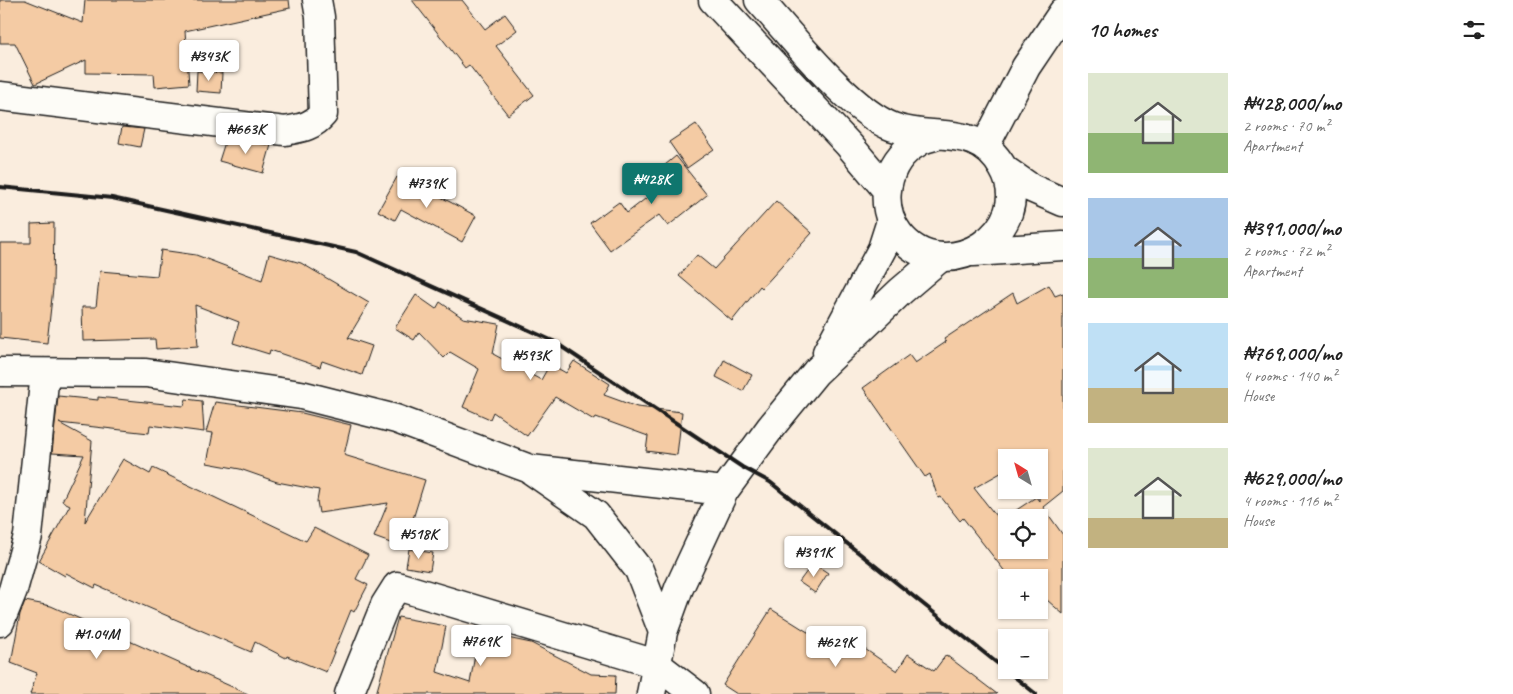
<!DOCTYPE html>
<meta charset="utf-8">
<style>
body{margin:0;font-family:Caveat,sans-serif;background:#f6f6f6;color:#222;height:100vh;display:flex;flex-direction:column;font-size:19px;white-space:nowrap}
*{box-sizing:border-box;margin:0}
p{font-size:16px;color:#767676}
.icon{flex:none;width:28px;height:28px;fill:none;stroke:currentColor;stroke-width:2;stroke-linecap:round;stroke-linejoin:round}
.map{position:relative;flex:1;overflow:hidden}
.sheet{display:flex;flex-direction:column;background:#fff;width:450px}
.sheet>*{flex:none}
.needle{width:32px;rotate:323deg}
.tools{position:absolute;left:998px;top:449px;display:grid;gap:10px}
.tools a{display:grid;place-items:center;width:50px;height:50px;border-radius:0px;background:#fff;box-shadow:0 1px 4px #0004;font-size:25px}
.price{position:absolute;translate:-50% -42px;padding:0 11px;border-radius:5px;background:#fff;color:#222;font-size:16px;line-height:32px;filter:drop-shadow(0 1px 2px #0008)}
.price::after{content:'';position:absolute;left:50%;top:30px;width:15px;height:11px;margin-left:-8px;background:inherit;clip-path:polygon(0 0,100% 0,50% 100%)}
.price.selected{background:#0f766e;color:#fff}
ul{padding:0;list-style:none}
li{display:flex;align-items:center;gap:15px;height:125px;padding:0 25px}
li span{display:grid;place-items:center;flex:none;width:140px;height:100px;border-radius:0px;color:#555}
li>.icon{margin-inline-start:auto}
span .icon{width:60px;height:60px;fill:#fffc;stroke-width:1}
li b{font-size:21px}
h2{display:flex;justify-content:space-between;align-items:center;height:60px;padding:0 25px;font-size:21px}
main{display:flex;flex:1;min-height:0}
.map>svg:first-child{display:block}
</style>
<main>
<div class="map">
<svg width="1063" height="694" viewBox="0 0 1063 694">
<rect width="100%" height="100%" fill="#faedde"/>
<filter id="ink" filterUnits="userSpaceOnUse"><feTurbulence type="fractalNoise" baseFrequency=".02" numOctaves="2"/><feDisplacementMap in="SourceGraphic" scale="10" xChannelSelector="R" yChannelSelector="G"/><feConvolveMatrix kernelMatrix="1 2 1 2 8 2 1 2 1" color-interpolation-filters="sRGB"/></filter>
<g filter="url(#ink)">
<path fill="#f4cba4" stroke="#1c1c1c" fill-rule="evenodd" d="M0,0H25L83,23L85,0H289L290,8L185,31L189,84L155,87L154,74L86,73V60L35,84L15,43H0Z
M412,0H462L485,29L505,14L517,30L496,46L534,95L508,115L469,65L465,68Z
M197,71L222,73L221,93L196,91Z
M696,124L714,149L687,168L669,142Z
M122,127L144,129L140,147L119,143Z
M226,139L271,145L263,173L219,161Z
M676,156L707,195L668,226L659,215L610,250L590,223L619,202L627,213L663,185L654,174Z
M397,177L426,194L428,190L476,216L462,242L401,209L395,220L378,211Z
M776,201L812,233L762,288L760,286L732,321L679,276L697,255L714,269Z
M54,223L53,288L47,343L0,338V243H31V224Z
M161,250L196,255L262,280L269,254L301,263L369,303L348,338L372,346L362,375L322,361L320,367L270,350L269,354L233,343L239,322L195,305L198,346L156,349L155,339L83,341L82,307H96L100,271L157,276Z
M1049,285L1055,296L1063,293V491L1043,507L1063,535V614L1039,593V578H1010L963,518L960,521L941,497L938,498L930,474L925,477L863,388L909,355L915,363L946,342L944,339L1013,293L1017,303ZM1006,458H1039V501L1036,497L1000,521L974,488L1006,470ZM1006,518H1039V550H1006Z
M416,295L436,309L440,302L463,318L499,324L493,354L541,380L550,364L566,373L574,361L610,384L604,395L637,407L682,412L677,455L646,451L648,436L596,417L594,420L555,397L527,436L493,412L490,419L463,407L479,369L450,352L444,358L419,332L414,340L395,328Z
M724,360L752,375L743,391L716,377Z
M58,396L98,400V397L184,406L186,399L202,401L204,432L150,425L149,433L59,423L92,441L85,522L123,459L150,474L153,468L306,541L314,528L368,555L356,579L368,585L354,612L351,610L326,672L287,656L286,658L255,642L251,652L96,585L95,588L66,573L65,576L39,561L70,505L62,501L84,455L52,453Z
M215,402L302,413L351,425L344,455L425,480L404,548L374,537L388,503L319,513L317,501L319,490L277,482L240,469L207,463L213,433L206,432Z
M409,549L433,553L430,571L406,567Z
M813,563L828,573L815,593L799,582Z
M25,601L51,606L248,694H30L37,673L11,663L20,614Z
M771,609L830,646L840,632L897,671L908,654L934,671L946,655L997,694H737L723,685Z
M398,617L446,626L437,672L470,683L479,632L531,643L591,674L616,675L615,694H376Z"/>
<g fill="none" stroke-linecap="round" stroke-linejoin="round">
<g stroke="#1c1c1c" stroke-width="31">
<path id="minor" d="M0,96L285,131C301,128 312,127 323,114L320,17L317,0
M985,146L1026,67L1063,12
M0,622L13,590L28,536L45,373
M349,694L385,605L397,586L656,664L695,694"/>
</g>
<g stroke="#1c1c1c" stroke-width="31">
<path id="major" d="M827,352L882,249L891,221
M0,372L146,373L301,395L396,419L530,469L724,491
M531,470L596,515L639,570L663,632
M651,694L663,632L679,588L724,491L771,427L816,372L901,291L941,257"/>
</g>
<g stroke="#1c1c1c" stroke-width="31">
<path id="highway" d="M713,0L849,145L886,189
M759,0C791,35 850,111 893,127C934,142 977,122 1003,168C1039,229 944,292 899,234C877,206 885,161 917,143C922,139 929,138 934,136
M1005,170L1031,188L1063,202
M973,252L1063,246"/>
</g>
<use href="#minor" stroke="#fdfcf7" stroke-width="28"/>
<use href="#major" stroke="#fdfcf7" stroke-width="28"/>
<use href="#highway" stroke="#fdfcf7" stroke-width="28"/>
<path stroke="#1c1c1c" stroke-width="4" d="M0,187L112,198L356,252L553,341L742,467L770,482L1036,694"/>
</g>
</g>
</svg>
<div class="tools">
<a><svg class="needle" viewBox="-14 -14 28 28"><path d="M0-13l5 13h-10z" fill="#e53935"/><path d="M0 13l5-13h-10z" fill="#767676"/></svg></a>
<a><svg class="icon" aria-label="locate" viewBox="0 0 24 24"><circle cx="12" cy="12" r="6"/><path d="M12 2v4M12 18v4M2 12h4M18 12h4"/></svg></a>
<a>+</a>
<a>−</a>
</div>
<b class="price" style="left:209px;top:82px">₦343K</b>
<b class="price" style="left:246px;top:155px">₦663K</b>
<b class="price selected" style="left:652px;top:205px">₦428K</b>
<b class="price" style="left:427px;top:209px">₦739K</b>
<b class="price" style="left:531px;top:381px">₦593K</b>
<b class="price" style="left:419px;top:560px">₦518K</b>
<b class="price" style="left:814px;top:578px">₦391K</b>
<b class="price" style="left:97px;top:660px">₦1.04M</b>
<b class="price" style="left:481px;top:667px">₦769K</b>
<b class="price" style="left:836px;top:668px">₦629K</b>
</div>
<section class="sheet">
<h2>10 homes<svg class="icon" aria-label="filters" viewBox="0 0 24 24"><path d="M4 7h16M4 17h16"/><circle cx="9" cy="7" r="2"/><circle cx="15" cy="17" r="2"/></svg></h2>
<ul>
<li><span style="background:linear-gradient(#dfe7d0 60%,#8fb573 0)"><svg class="icon" aria-label="home" viewBox="0 0 24 24"><path d="M3 11l9-7 9 7M6 9v11h12V9"/></svg></span><div><b>₦428,000/mo</b><p>2 rooms · 70 m²</p><p>Apartment</p></div></li>
<li><span style="background:linear-gradient(#a9c7e8 60%,#8fb573 0)"><svg class="icon" aria-label="home" viewBox="0 0 24 24"><path d="M3 11l9-7 9 7M6 9v11h12V9"/></svg></span><div><b>₦391,000/mo</b><p>2 rooms · 72 m²</p><p>Apartment</p></div></li>
<li><span style="background:linear-gradient(#bfe0f5 65%,#c2b280 0)"><svg class="icon" aria-label="home" viewBox="0 0 24 24"><path d="M3 11l9-7 9 7M6 9v11h12V9"/></svg></span><div><b>₦769,000/mo</b><p>4 rooms · 140 m²</p><p>House</p></div></li>
<li><span style="background:linear-gradient(#dfe7d0 70%,#c2b280 0)"><svg class="icon" aria-label="home" viewBox="0 0 24 24"><path d="M3 11l9-7 9 7M6 9v11h12V9"/></svg></span><div><b>₦629,000/mo</b><p>4 rooms · 116 m²</p><p>House</p></div></li>
</ul>
</section>
</main>
